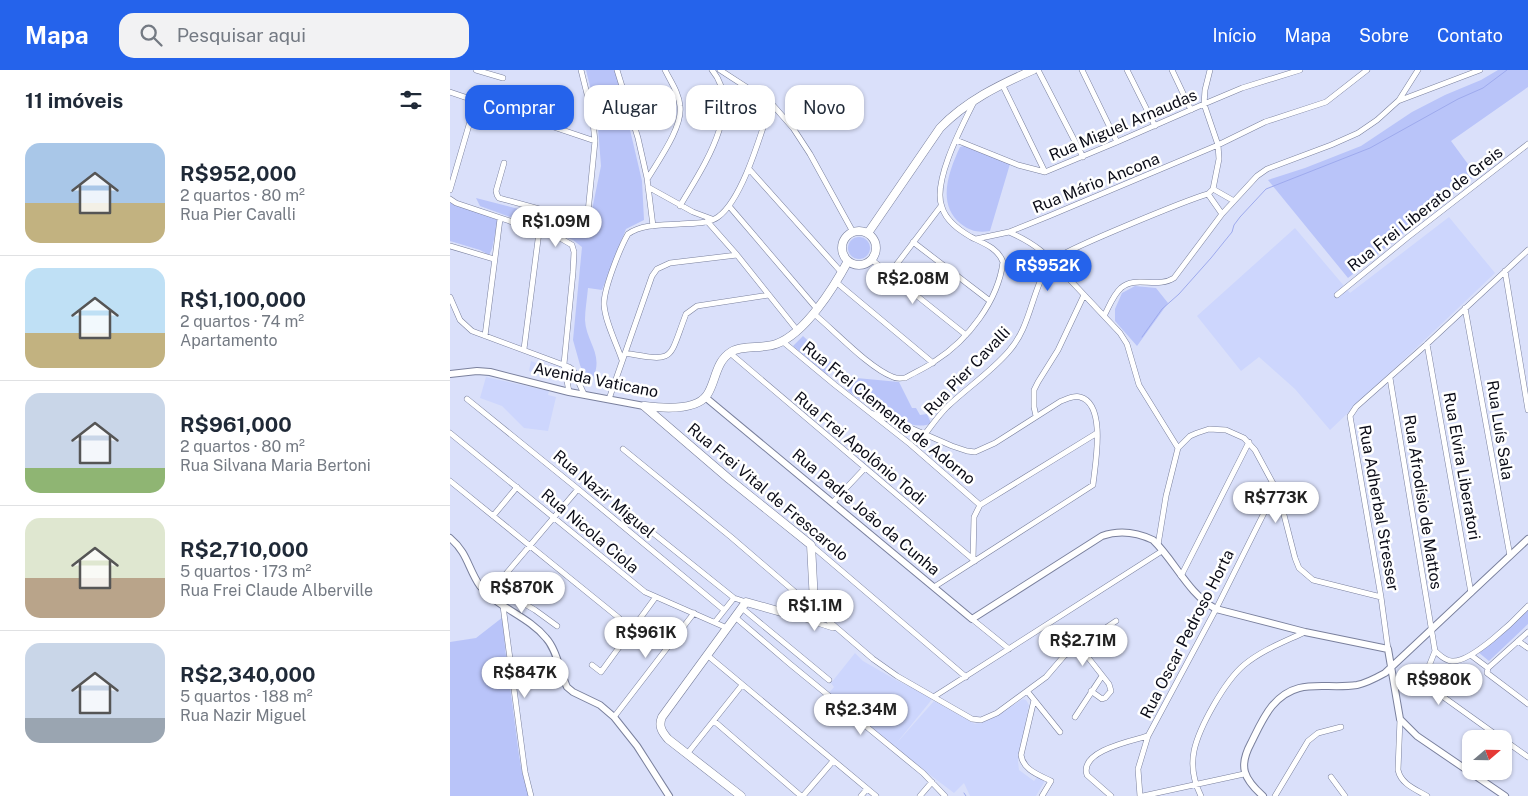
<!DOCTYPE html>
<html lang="pt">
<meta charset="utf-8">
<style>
body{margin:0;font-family:"Public Sans",sans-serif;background:#f2f2f3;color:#1f2937;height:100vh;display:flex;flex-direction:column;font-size:19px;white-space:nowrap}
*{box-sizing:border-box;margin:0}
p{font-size:16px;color:#747a83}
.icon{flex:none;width:28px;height:28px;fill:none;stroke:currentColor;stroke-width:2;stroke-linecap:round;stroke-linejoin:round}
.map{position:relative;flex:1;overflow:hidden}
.sheet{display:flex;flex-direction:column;background:#fff;width:450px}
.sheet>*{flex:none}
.hud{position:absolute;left:15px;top:15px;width:475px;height:45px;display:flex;gap:10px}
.needle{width:32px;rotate:70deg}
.controls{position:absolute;left:1012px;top:660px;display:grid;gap:10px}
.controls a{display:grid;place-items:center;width:50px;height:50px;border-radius:10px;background:#fff;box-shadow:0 1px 4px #0004;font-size:25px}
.price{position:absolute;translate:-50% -42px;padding:0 11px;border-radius:18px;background:#fff;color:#222;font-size:16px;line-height:32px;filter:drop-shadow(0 1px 2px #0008)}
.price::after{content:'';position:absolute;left:50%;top:30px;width:15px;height:11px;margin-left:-8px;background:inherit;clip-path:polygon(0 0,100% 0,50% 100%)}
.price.on{background:#2563eb;color:#fff}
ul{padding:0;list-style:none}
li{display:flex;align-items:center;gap:15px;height:125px;padding:0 25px}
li+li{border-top:1px solid #e0e1e3}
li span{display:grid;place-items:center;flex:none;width:140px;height:100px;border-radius:15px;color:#555}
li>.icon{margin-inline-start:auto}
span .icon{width:60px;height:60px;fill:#fffc;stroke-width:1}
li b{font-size:21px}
h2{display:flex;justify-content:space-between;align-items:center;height:60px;padding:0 25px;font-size:21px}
.tag{padding:0 18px;border-radius:15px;background:#fff;box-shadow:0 1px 4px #0004;font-size:18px;line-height:45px}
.tag.on{background:#2563eb;color:#fff}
header{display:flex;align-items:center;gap:30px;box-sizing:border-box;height:70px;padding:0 25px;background:#2563eb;color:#fff}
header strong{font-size:24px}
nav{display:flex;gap:28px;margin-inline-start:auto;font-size:18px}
.search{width:350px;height:45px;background:#f2f2f3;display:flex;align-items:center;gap:12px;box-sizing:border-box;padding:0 18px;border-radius:15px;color:#747a83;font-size:19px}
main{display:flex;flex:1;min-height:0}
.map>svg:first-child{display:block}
</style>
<header>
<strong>Mapa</strong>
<div class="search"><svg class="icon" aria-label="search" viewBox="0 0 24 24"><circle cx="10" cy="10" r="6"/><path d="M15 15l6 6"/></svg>Pesquisar aqui</div>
<nav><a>Início</a><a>Mapa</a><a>Sobre</a><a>Contato</a></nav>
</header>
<main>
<section class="sheet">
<h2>11 imóveis<svg class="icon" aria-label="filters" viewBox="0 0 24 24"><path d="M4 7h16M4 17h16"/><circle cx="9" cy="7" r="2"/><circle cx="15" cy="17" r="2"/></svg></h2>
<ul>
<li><span style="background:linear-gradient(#a9c7e8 60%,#c2b280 0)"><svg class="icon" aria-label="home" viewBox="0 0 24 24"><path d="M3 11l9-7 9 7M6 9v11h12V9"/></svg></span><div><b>R$952,000</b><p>2 quartos · 80 m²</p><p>Rua Pier Cavalli</p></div></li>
<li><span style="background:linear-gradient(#bfe0f5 65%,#c2b280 0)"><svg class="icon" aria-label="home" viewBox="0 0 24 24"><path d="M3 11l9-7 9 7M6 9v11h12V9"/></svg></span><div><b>R$1,100,000</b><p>2 quartos · 74 m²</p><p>Apartamento</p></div></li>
<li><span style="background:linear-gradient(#c9d6e8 75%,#8fb573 0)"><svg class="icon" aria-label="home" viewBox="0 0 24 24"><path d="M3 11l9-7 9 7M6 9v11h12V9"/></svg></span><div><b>R$961,000</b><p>2 quartos · 80 m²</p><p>Rua Silvana Maria Bertoni</p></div></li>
<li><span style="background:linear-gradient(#dfe7d0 60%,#b9a48a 0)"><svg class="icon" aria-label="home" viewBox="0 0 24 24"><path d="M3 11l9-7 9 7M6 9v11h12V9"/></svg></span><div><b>R$2,710,000</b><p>5 quartos · 173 m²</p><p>Rua Frei Claude Alberville</p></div></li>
<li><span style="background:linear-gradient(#c9d6e8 75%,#9aa5b1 0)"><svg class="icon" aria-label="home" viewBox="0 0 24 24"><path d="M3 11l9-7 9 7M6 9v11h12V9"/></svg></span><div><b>R$2,340,000</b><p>5 quartos · 188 m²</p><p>Rua Nazir Miguel</p></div></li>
</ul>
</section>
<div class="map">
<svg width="1078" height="726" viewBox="0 0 1078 726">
<rect width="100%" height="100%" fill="#dae0fa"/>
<path fill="#cdd6fd" d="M999,147L1045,203L880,360L845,319L809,287L791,301L747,246L845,158L900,223Z
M81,291L101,299L96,307L79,301Z
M36,307L99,321L98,325L106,327L98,361L74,358L52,336L30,328Z
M405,583L413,591L446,610L483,628L445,675L484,631L525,654L536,651L573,629L576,630L579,635L568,691L569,700L584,711L589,705L596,709L586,726H520L514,713L504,723L443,677L378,624L384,617L381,613Z"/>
<path fill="#b9c4f9" d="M136,0H166L192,111L194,150L176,159L152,220L138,218C137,229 135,240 135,250C136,272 154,284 143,308L135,307L130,295L123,270L132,177L123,170L30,136L26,128L84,143L137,164L151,96L147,45Z
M1048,0H1078V17L1001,71L1026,105L898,208L818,110L855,98L911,76L962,42L995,25L1031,10Z
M514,76L560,94L540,161C528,163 520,161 511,154C486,134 499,101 510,77Z
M0,131L48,150L42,179L39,185L30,180L0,171Z
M398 178a11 11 0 1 1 22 0a11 11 0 1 1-22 0Z
M685,216L706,218L718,233L687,276L665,251V239L672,223Z
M353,266L387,298L377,305L343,276Z
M396,307L449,312L462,338H466L470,345L477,344L481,353C462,365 410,332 395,318Z
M1078,538V554L1039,591L1028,582Z
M53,547C54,581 60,614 64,647C68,674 69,701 80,726H0V572L26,568Z"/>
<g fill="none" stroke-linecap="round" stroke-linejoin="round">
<path stroke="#9eaaed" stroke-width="1" d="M692,267L712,239L729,224L761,188L782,162L784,155L790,147L816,119L920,78L1008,29L1033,18L1057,0
M514,723L516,726"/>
<g stroke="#7a809d" stroke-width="6">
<path id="minor" d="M26,0L53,8
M167,0L188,68L197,108L203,156
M270,0L321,33L343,58L360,84L403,162
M588,0L633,87
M632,0L667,72
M677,0L705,56
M722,0L741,40
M552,14L595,102
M0,22L145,71
M949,30L968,0
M506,70L568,95L595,102L667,72L754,34L792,18L850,0
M54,93L46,121L47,125L49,128L126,149L131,150L136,147L138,142L145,71L142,44L131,0
M299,99L392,203
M198,108C208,91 233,57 230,36C229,23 221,12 215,0
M198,117L243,142L262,149
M763,119L784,131
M0,120L26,31
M758,124L763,119L769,89L768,75L754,34L755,20L760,0
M758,124L772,144
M0,129L6,133L110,168L122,175L124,182L123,202L114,294L119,322
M230,136C250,101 295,39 262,0
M279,136L367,239
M257,151L287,185L347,260
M559,162C591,176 599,188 622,212C638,229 654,246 670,263L677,274L689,315L728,378
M526,169L559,162L599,146L768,75L815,52L876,32L917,0
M463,172L540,231
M0,176L44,189
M422,190L516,265
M1055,201L1078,340
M440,203L491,136
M386,212L483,293
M887,225L958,167L1078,74
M0,227L10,250L22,261L119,297L123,300L134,324
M1015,238L1060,486
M363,243C385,261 419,298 443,307C447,309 451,308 455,308C465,302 476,298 485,291C518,270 548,231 553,192C548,178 533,173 521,167C509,160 496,151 492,137C482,112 512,56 524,32
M654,246C659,237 663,225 671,218C685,205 707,219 724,208L772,144L807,106L817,99L881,75L908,63L927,50L948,31L1030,0
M35,266L50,149
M332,271L385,315L460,374L530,435
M977,274L1021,523
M74,279L89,162
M175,283C226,292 218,291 236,244L247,236L319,225
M280,283L525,491
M172,290C166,272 155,252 154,234C154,218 170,178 178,164C192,154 213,155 230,154C242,153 258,154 268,147C293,129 311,63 321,33
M940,308L985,581C990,585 995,591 1002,591C1021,593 1065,550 1078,536
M17,329L128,419L274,540
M159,329L202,206L207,199L220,193L287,185
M421,343L449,353L502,376L517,381L525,382L545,373L611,331C617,329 624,325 630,327C657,334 645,395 643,415L484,517
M586,346L584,337V320L588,312L608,280L634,225
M0,363L195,522L277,558
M475,364C482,355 489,345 497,337C517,318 541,302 559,281C582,255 581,219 601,192C608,182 740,129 758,124
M173,379L281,467L423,589L447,606L522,649L531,650L547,643L596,607L614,586L666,551
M0,411L169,548
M383,432L415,398
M168,435L284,528L296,532
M43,446L67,417
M361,475L516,607
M708,475L716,426L728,378L740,366L747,363L759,359L776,360L794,368L805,380L826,419L833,441L845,488L849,498L863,510L931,527
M523,489L524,447L530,435L647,363
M731,506L799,372
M46,517L85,540L107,556
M38,525L128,419
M53,536L75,702L81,726
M292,538L379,610
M285,547L340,594L473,703L495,726
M349,547L383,558
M522,549L559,579
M265,552L284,528
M1068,571L1078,578
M629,576L659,614L661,621L655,628L652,629L641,621
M938,579L931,527L900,346L906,337L977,274L1078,180
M985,581L979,596L981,616L992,626L1052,669
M257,585L426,726
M1022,586L1038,598
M142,595L151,602L205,528
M1038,598L1037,603L1078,634
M1038,598L1078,562
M577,621L610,662
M485,626L712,481
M584,630L571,685C573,700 589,705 601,711L592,726
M164,647L244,543
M625,647L652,606
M950,649L948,700C951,714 965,719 977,726
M264,651L351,726
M1054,670L1078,687
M237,684L292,615
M881,707L895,726
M353,726L383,691
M411,726L417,719
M470,726L482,712
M661,726L637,705C629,681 681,671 698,666
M690,726L688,699L698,666L766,539L826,419
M693,726L794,704
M751,726C744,712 741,696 744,681C749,657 775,611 794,595C812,580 834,572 855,562
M825,726L858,671L868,663L891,657"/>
</g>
<g stroke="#7a809d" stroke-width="8">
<path id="tertiary" d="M0,304L27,301L40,302L119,322L194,336
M255,327L522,549L652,466C669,460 686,462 703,470C725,491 738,524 766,539L855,562L938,579L950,649L967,666L1055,726
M0,468C18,483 18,499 30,516C48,538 78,546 96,568C107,580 110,602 117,617L123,622L150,635L164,647L187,676L219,726
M813,726C794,709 788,697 801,673C807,661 813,647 822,636C847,606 874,620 907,615C917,613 926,608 935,603L1078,469"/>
</g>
<g stroke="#7a809d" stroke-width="9">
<path id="secondary" d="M392 178a17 17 0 1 1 34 0a17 17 0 1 1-34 0Z
M418,163L490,58C516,31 549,15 583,0
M194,336L279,409L361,475L364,532L360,541L349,547L296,532L212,647C208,656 212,662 218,669L291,726
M195,336C211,338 246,341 257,325C266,312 265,292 281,282C292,275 312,279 326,274C355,264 384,217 398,191"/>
</g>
<use href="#minor" stroke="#fff" stroke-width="5"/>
<use href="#tertiary" stroke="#fff" stroke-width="6"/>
<use href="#secondary" stroke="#fff" stroke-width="8"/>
</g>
<g text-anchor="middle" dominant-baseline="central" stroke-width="5" stroke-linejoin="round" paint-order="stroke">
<g font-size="16" fill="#0b0c17" stroke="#fff">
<text transform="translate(673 55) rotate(-23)">Rua Miguel Arnaudas</text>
<text transform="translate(646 113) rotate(-22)">Rua Mário Ancona</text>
<text transform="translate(975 139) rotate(-38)">Rua Frei Liberato de Greis</text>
<text transform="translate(517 301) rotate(-46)">Rua Pier Cavalli</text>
<text transform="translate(146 310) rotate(11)">Avenida Vaticano</text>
<text transform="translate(439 343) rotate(39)">Rua Frei Clemente de Adorno</text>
<text transform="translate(1050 360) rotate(81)">Rua Luís Sala</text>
<text transform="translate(410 378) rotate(40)">Rua Frei Apolônio Todi</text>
<text transform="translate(1012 396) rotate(80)">Rua Elvira Liberatori</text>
<text transform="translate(318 422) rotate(40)">Rua Frei Vital de Frescarolo</text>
<text transform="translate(154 424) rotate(40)">Rua Nazir Miguel</text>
<text transform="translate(973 432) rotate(81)">Rua Afrodísio de Mattos</text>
<text transform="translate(929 438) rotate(80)">Rua Adherbal Stresser</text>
<text transform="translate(416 442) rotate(40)">Rua Padre João da Cunha</text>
<text transform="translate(140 461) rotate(40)">Rua Nicola Ciola</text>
<text transform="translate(737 564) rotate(-63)">Rua Oscar Pedroso Horta</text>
</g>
</g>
</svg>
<div class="controls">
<a><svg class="needle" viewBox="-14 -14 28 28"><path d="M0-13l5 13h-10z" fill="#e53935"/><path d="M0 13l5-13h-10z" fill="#747a83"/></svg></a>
</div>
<b class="price" style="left:106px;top:178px">R$1.09M</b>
<b class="price on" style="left:598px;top:222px">R$952K</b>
<b class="price" style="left:463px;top:235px">R$2.08M</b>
<b class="price" style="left:826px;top:454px">R$773K</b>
<b class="price" style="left:72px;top:544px">R$870K</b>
<b class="price" style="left:365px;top:562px">R$1.1M</b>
<b class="price" style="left:196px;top:589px">R$961K</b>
<b class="price" style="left:633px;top:597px">R$2.71M</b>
<b class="price" style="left:75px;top:629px">R$847K</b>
<b class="price" style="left:989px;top:636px">R$980K</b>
<b class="price" style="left:411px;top:666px">R$2.34M</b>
<div class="hud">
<a class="tag on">Comprar</a>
<a class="tag">Alugar</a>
<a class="tag">Filtros</a>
<a class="tag">Novo</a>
</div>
</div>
</main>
